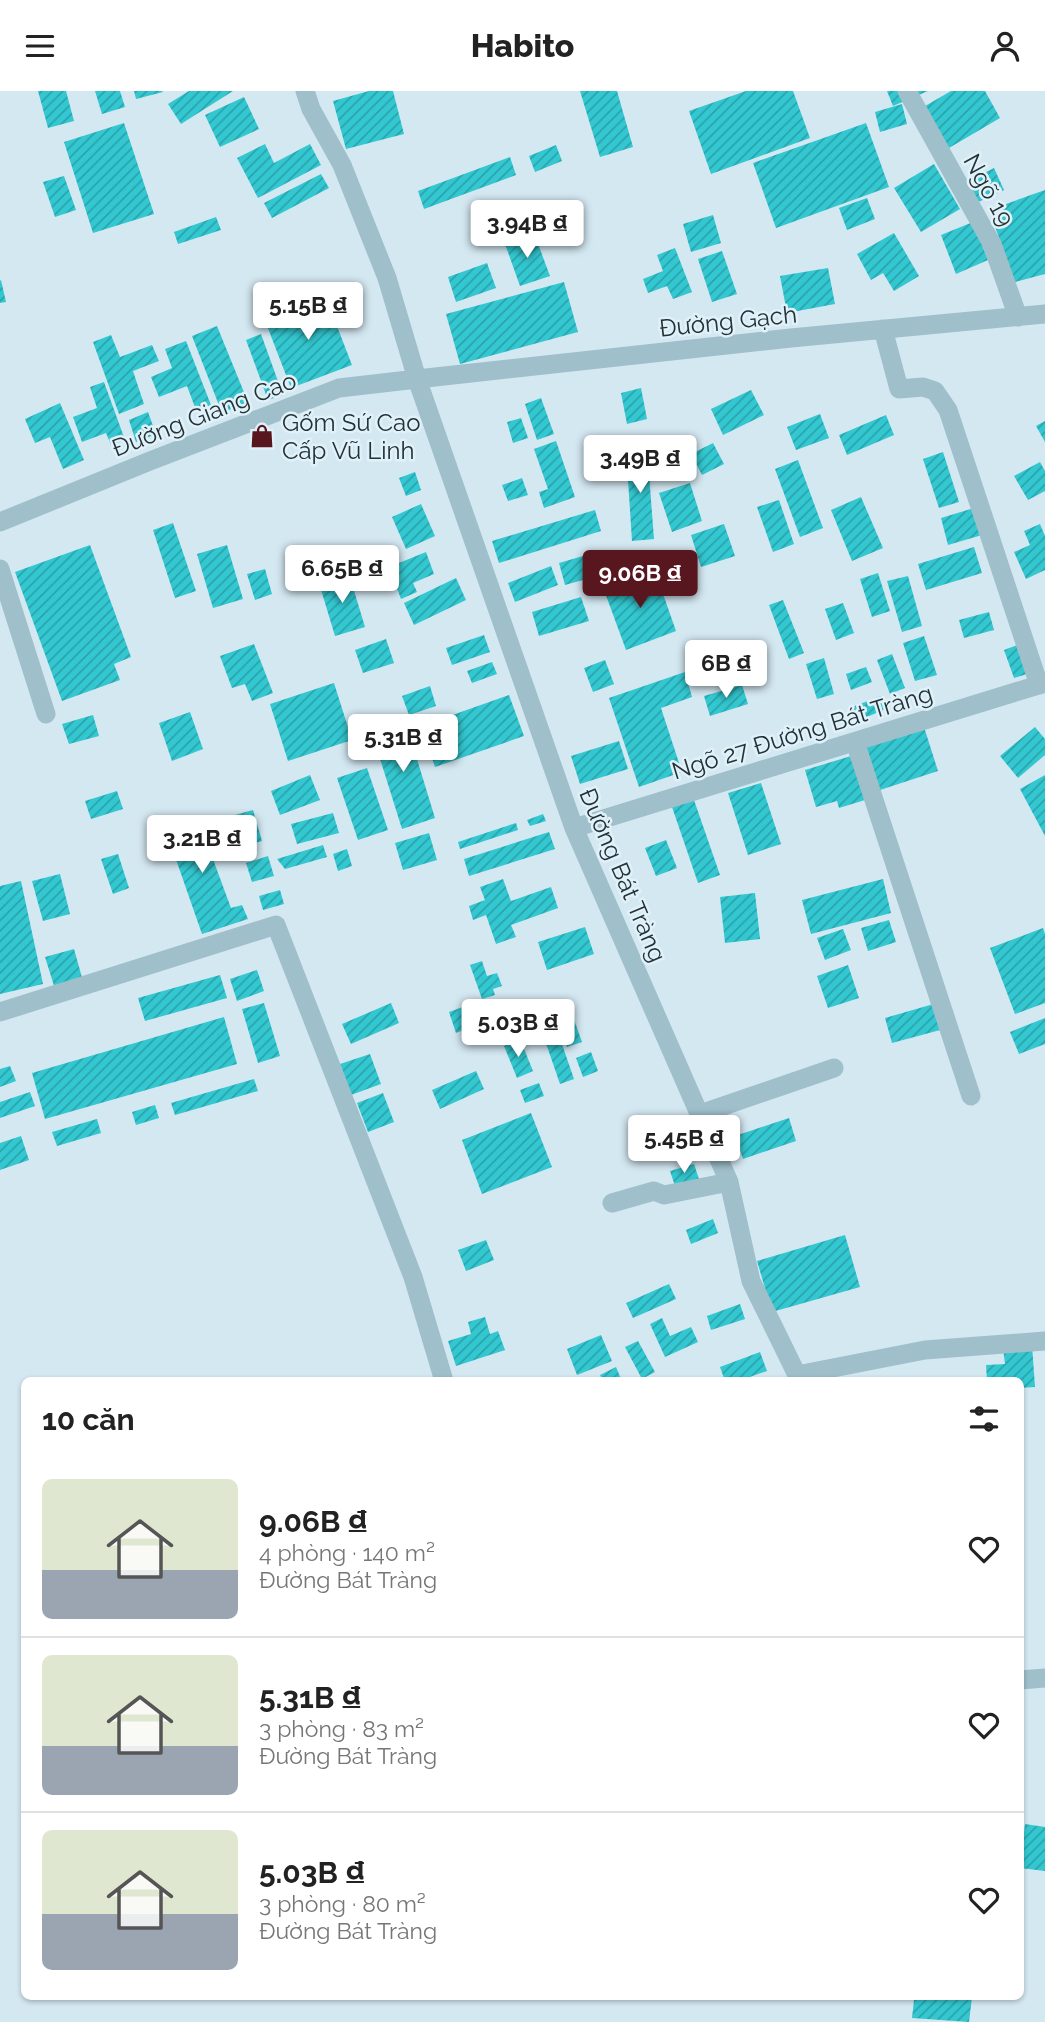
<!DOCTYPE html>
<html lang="vi">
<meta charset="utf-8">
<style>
body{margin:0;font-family:Raleway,sans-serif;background:#f2f2f2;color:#222;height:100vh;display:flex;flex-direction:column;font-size:26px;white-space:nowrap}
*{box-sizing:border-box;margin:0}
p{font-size:23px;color:#767676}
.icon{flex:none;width:38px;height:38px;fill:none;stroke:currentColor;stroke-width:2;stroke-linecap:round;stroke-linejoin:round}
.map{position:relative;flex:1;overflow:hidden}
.panel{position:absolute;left:21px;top:1286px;width:1003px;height:623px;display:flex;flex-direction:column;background:#fff;border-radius:10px;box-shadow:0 2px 5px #0004}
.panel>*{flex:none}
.price{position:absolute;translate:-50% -60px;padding:0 16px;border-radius:7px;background:#fff;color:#222;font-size:23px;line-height:46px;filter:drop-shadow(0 2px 4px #0008)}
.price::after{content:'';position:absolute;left:50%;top:42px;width:21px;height:16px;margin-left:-10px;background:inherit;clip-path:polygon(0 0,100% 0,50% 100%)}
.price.selected{background:#58161e;color:#fff}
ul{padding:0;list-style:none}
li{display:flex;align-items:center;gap:21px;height:175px;padding:0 21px}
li+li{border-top:2px solid #e0e0e0}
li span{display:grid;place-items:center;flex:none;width:196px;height:140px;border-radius:10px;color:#555}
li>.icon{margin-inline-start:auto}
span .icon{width:84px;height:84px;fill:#fffc;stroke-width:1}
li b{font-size:30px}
h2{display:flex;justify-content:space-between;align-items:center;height:84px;padding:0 21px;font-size:30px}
header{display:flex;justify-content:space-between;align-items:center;height:91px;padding:0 21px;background:#fff;font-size:32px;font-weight:800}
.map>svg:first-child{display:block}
</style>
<header><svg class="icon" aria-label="menu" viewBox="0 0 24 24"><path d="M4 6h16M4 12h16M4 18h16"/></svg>Habito<svg class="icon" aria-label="person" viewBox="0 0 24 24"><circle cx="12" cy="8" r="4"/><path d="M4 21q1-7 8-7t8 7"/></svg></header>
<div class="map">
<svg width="1045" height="1931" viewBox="0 0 1045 1931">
<defs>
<pattern id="building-hatch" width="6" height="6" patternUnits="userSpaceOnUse" patternTransform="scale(1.75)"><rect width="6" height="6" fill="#33c8d1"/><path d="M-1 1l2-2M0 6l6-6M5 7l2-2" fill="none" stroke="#2ba3aa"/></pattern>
</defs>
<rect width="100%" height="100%" fill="#d4e8f2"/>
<path fill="url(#building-hatch)" d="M38,0H66L74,30L48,37Z
M95,0H120L125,16L102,23Z
M134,0H162L163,1L136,8Z
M189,0H233L181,33L168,13Z
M369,0H393L404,43L346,58L333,10Z
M580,0H617L633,56L600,66Z
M746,0H793L810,47L711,83L689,20Z
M887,0H928L893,15Z
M951,0H985L1000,27L937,64L913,22Z
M244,6L259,38L220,56L205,24Z
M902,13L907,33L880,41L875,21Z
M124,32L154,123L93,142L64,51Z
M866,32L889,96L776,137L753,72Z
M265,53L274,72L310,53L321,74L258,107L237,67Z
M556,54L562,70L535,81L529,65Z
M510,66L516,84L424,118L418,100Z
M934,73L960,118L921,141L894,97Z
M994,77L1004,99L972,114L962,93Z
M321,83L329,97L272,127L264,112Z
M64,85L76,119L55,126L43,91Z
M1045,99V183L1015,191L989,119Z
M867,107L875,128L847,139L839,117Z
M713,124L721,152L691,161L683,133Z
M216,126L221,139L178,153L174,141Z
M973,131L988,169L956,183L941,144Z
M534,142L550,185L520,195L505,153Z
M894,142L919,185L894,200L883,182L871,189L857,163Z
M675,157L692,201L673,208L667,195L648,202L643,188L663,180L657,164Z
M722,160L737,203L712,211L698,168Z
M487,172L496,197L456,211L448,186Z
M828,177L835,213L787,222L780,185Z
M1,189L6,211L0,212V190Z
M564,191L578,241L460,273L446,223Z
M325,204L352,274L291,297L264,227Z
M217,235L248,311L222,322L192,245Z
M261,243L283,304L268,309L246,249Z
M111,244L120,266L152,254L159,270L133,280L144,313L119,323L93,251Z
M186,250L211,314L196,319L187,295L159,306L151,286L172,277L165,258Z
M104,291L125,349L111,354L106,342L82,351L73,326L97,317L90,296Z
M641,297L647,328L627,333L621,302Z
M751,299L764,324L723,344L711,318Z
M541,307L554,343L537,349L525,313Z
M60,312L84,369L63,378L50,346L35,352L25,328Z
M148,321L156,343L136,351L129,329Z
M820,323L829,347L796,359L787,336Z
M886,324L894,344L847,364L839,344Z
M521,327L528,347L513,352L507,331Z
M1045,330V351L1036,335Z
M556,350L575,406L544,417L539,401L548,398L534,358Z
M713,352L724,373L702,384L691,363Z
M647,357L654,448L632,450L626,358Z
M943,361L959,411L939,417L923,368Z
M798,369L823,437L800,446L775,378Z
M1040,371L1045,380V400L1028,409L1014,385Z
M415,381L421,399L406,405L399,387Z
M522,387L528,404L508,410L502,394Z
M690,392L702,430L672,441L659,402Z
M861,406L883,457L852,470L831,419Z
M779,409L794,453L773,461L757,416Z
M421,413L435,445L406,458L392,426Z
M974,417L982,444L948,454L941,427Z
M595,419L601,440L499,472L492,450Z
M173,432L196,500L175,507L153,439Z
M724,433L735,465L701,476L691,444Z
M1040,433L1045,445V479L1026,488L1014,461L1030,454L1024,440Z
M90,454L131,566L114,573L120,589L62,610L15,481Z
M227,454L243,508L213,517L197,463Z
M974,456L982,482L926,499L918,473Z
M426,461L434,483L413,492L417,501L401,508L389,476Z
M583,465L590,487L565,494L559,472Z
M551,475L558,494L515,511L508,492Z
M265,478L272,503L255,509L247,483Z
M655,480L676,540L626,559L604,499Z
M878,482L890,520L872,526L860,488Z
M349,483L365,536L335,545L319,492Z
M908,485L922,535L902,541L887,490Z
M456,487L466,509L414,534L404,512Z
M581,506L589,530L539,545L532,521Z
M783,509L804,562L789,568L769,514Z
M843,512L854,542L836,549L825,518Z
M989,521L994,539L964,547L959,529Z
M484,544L490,561L452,574L446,557Z
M924,545L937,584L915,590L903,552Z
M386,548L394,572L363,582L355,559Z
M254,553L273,602L252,610L245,593L232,597L220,565Z
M1020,553L1030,582L1014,587L1004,559Z
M892,563L905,597L890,603L877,569Z
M824,567L834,603L817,608L806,573Z
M605,569L614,593L593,601L584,577Z
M492,571L497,583L472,592L467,580Z
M866,576L872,591L851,599L846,583Z
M685,581L692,606L661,617L682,681L639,696L609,607Z
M334,592L352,649L288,670L270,613Z
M742,594L748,613L710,625L704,605Z
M430,595L436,615L409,624L402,605Z
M509,604L524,645L435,676L429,658L435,656L427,633Z
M881,605L886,618L857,630L852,616Z
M190,621L203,658L172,670L159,632Z
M93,624L99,645L69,653L62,633Z
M405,629L435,727L402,738L371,639Z
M924,636L938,680L880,699L866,655Z
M1035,636L1045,648V664L1018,687L1000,665Z
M619,650L628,678L580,693L571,665Z
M851,665L865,709L839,717L837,710L816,716L805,679Z
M367,677L388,739L358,749L337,687Z
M310,684L320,709L280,724L271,700Z
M1045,684V745L1020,698Z
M761,692L781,753L748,764L728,702Z
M117,700L123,718L91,728L85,710Z
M694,709L720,784L698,792L672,716Z
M253,719L262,750L234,758L224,727Z
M333,722L339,742L297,753L291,733Z
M543,723L546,730L530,735L527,729Z
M206,724L216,749L207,752L231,817L242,814L248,828L202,843L165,737Z
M516,732L518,739L460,758L458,751Z
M549,741L555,758L469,785L464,768Z
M429,742L437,769L403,779L395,752Z
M666,749L677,777L656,785L645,757Z
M323,754L327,766L285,778L277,768Z
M347,758L352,775L338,780L333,763Z
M118,763L129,797L113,803L101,768Z
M268,765L274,785L252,791L246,772Z
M60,783L70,823L43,830L32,790Z
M503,788L511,810L551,796L558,817L511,834L516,846L496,853L486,824L473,829L469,815L485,809L480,796Z
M883,788L891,822L811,843L802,809Z
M21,790L43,893L0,903V795Z
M280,799L284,813L263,819L259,805Z
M755,802L760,848L725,852L720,806Z
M889,829L896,851L868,860L861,837Z
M585,836L594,863L547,879L538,851Z
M1043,837L1045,843V912L1015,923L990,857Z
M843,838L851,859L825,869L817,847Z
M74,858L83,890L55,898L45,866Z
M482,870L487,885L497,882L502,895L493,898L495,904L482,908L470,874Z
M848,874L859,907L828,917L817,885Z
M257,879L264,900L237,910L230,888Z
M220,884L227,907L145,930L138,907Z
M479,910L481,915L471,918L477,934L456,942L449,921Z
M264,912L280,965L258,972L242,918Z
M391,912L399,932L351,953L342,933Z
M937,912L944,938L892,952L885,927Z
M572,923L582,951L567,956L557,929Z
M224,926L237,973L45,1028L32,982Z
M1045,927V953L1019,963L1010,941Z
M554,930L574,988L560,993L540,935Z
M520,948L533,980L517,987L504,955Z
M591,961L598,980L583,986L576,967Z
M370,963L381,993L351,1004L340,973Z
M10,975L16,990L0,996V978Z
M476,980L484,998L440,1018L432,999Z
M254,988L258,1000L175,1024L171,1012Z
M539,992L544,1005L525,1012L520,999Z
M30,1001L35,1015L0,1027V1011Z
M383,1002L394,1031L368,1041L357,1012Z
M155,1014L159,1027L136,1034L132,1021Z
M531,1022L552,1076L482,1103L462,1049Z
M789,1027L796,1050L743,1068L735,1045Z
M97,1028L101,1042L57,1055L52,1041Z
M21,1045L29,1069L0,1079V1052Z
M682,1050L686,1061L658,1068L655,1057Z
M694,1073L699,1088L675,1095L670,1080Z
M713,1128L718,1142L691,1153L686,1139Z
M845,1144L860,1196L772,1221L757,1170Z
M486,1149L494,1169L466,1180L458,1159Z
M669,1193L676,1208L633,1227L626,1212Z
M740,1213L745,1228L711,1239L707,1225Z
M485,1226L490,1243L498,1240L505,1259L456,1275L448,1250L471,1243L468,1231Z
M662,1227L670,1245L691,1236L698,1251L665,1266L650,1233Z
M601,1244L612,1270L577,1284L567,1258Z
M638,1250L655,1281L642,1288L625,1256Z
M1032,1254L1035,1296L1020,1297V1290H987L986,1274L1005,1273L1003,1257Z
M760,1261L767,1280L738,1290H725L720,1276Z
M616,1276L622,1290H603L600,1284Z
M1025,1733L1045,1736V1780L1020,1777Z
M924,1906H972L969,1931L912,1927L914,1909Z"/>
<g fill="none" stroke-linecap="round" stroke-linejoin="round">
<path stroke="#9fbfcb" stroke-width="19" d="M907,0L992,153L1018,226
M883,238L899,298L923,296L935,300L948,319L1039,594
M0,478L46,623
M855,651L971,1005
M574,737L1045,592
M0,921L276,834L413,1186L444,1290
M700,1023L834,977
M612,1112L654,1100L664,1104L729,1091
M797,1284L925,1259L1045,1250
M800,1290L751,1190L729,1091L574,737L417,288L791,247L1045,223
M1020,1589L1045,1587"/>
<path stroke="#9fbfcb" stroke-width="19" d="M0,431L150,370L339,297L417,288L387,187L342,74L311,18L305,0"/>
</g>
<defs>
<g id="shop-bare" transform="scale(1.89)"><path d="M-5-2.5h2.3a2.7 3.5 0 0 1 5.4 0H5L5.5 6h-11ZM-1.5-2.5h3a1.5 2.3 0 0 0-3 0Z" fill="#58161e" stroke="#e0f1fa" stroke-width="2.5" paint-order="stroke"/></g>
</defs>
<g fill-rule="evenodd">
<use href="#shop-bare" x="262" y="345"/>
</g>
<g text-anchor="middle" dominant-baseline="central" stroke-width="5" stroke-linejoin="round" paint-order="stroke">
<g font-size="24" fill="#233234" stroke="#e0f1fa">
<text transform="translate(989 99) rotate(61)">Ngõ 19</text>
<text transform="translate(728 230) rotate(-6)">Đường Gạch</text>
<text transform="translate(204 323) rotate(-21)">Đường Giang Cao</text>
<text transform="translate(802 641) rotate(-17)">Ngõ 27 Đường Bát Tràng</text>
<text transform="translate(623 784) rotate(67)">Đường Bát Tràng</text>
</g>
<g font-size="24" fill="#233234" stroke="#e0f1fa" text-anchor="start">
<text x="282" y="331">Gốm Sứ Cao<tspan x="282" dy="28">Cấp Vũ Linh</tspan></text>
</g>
</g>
</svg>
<b class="price" style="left:527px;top:169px">3.94B ₫</b>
<b class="price" style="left:308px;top:251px">5.15B ₫</b>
<b class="price" style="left:640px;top:404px">3.49B ₫</b>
<b class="price" style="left:342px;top:514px">6.65B ₫</b>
<b class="price selected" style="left:640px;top:519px">9.06B ₫</b>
<b class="price" style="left:726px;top:609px">6B ₫</b>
<b class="price" style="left:403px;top:683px">5.31B ₫</b>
<b class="price" style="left:202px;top:784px">3.21B ₫</b>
<b class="price" style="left:518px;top:968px">5.03B ₫</b>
<b class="price" style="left:684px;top:1084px">5.45B ₫</b>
<section class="panel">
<h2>10 căn<svg class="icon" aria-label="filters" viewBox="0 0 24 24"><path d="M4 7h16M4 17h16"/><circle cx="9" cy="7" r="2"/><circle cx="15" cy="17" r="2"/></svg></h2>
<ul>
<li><span style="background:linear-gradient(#dfe7d0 65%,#9aa5b1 0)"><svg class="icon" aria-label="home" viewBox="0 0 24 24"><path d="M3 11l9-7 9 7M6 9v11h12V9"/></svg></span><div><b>9.06B ₫</b><p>4 phòng · 140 m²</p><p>Đường Bát Tràng</p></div><svg class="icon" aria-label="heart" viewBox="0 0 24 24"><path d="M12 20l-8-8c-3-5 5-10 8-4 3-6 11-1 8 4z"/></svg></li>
<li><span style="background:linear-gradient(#dfe7d0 65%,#9aa5b1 0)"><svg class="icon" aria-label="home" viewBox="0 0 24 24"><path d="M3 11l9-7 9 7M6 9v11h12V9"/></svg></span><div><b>5.31B ₫</b><p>3 phòng · 83 m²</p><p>Đường Bát Tràng</p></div><svg class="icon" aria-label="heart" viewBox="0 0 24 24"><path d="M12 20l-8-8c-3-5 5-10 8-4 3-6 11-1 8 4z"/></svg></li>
<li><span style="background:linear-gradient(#dfe7d0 60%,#9aa5b1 0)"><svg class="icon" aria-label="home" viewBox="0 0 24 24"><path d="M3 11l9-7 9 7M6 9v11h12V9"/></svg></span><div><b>5.03B ₫</b><p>3 phòng · 80 m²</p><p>Đường Bát Tràng</p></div><svg class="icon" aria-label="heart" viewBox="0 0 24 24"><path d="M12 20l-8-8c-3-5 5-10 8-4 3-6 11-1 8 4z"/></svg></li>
</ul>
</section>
</div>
